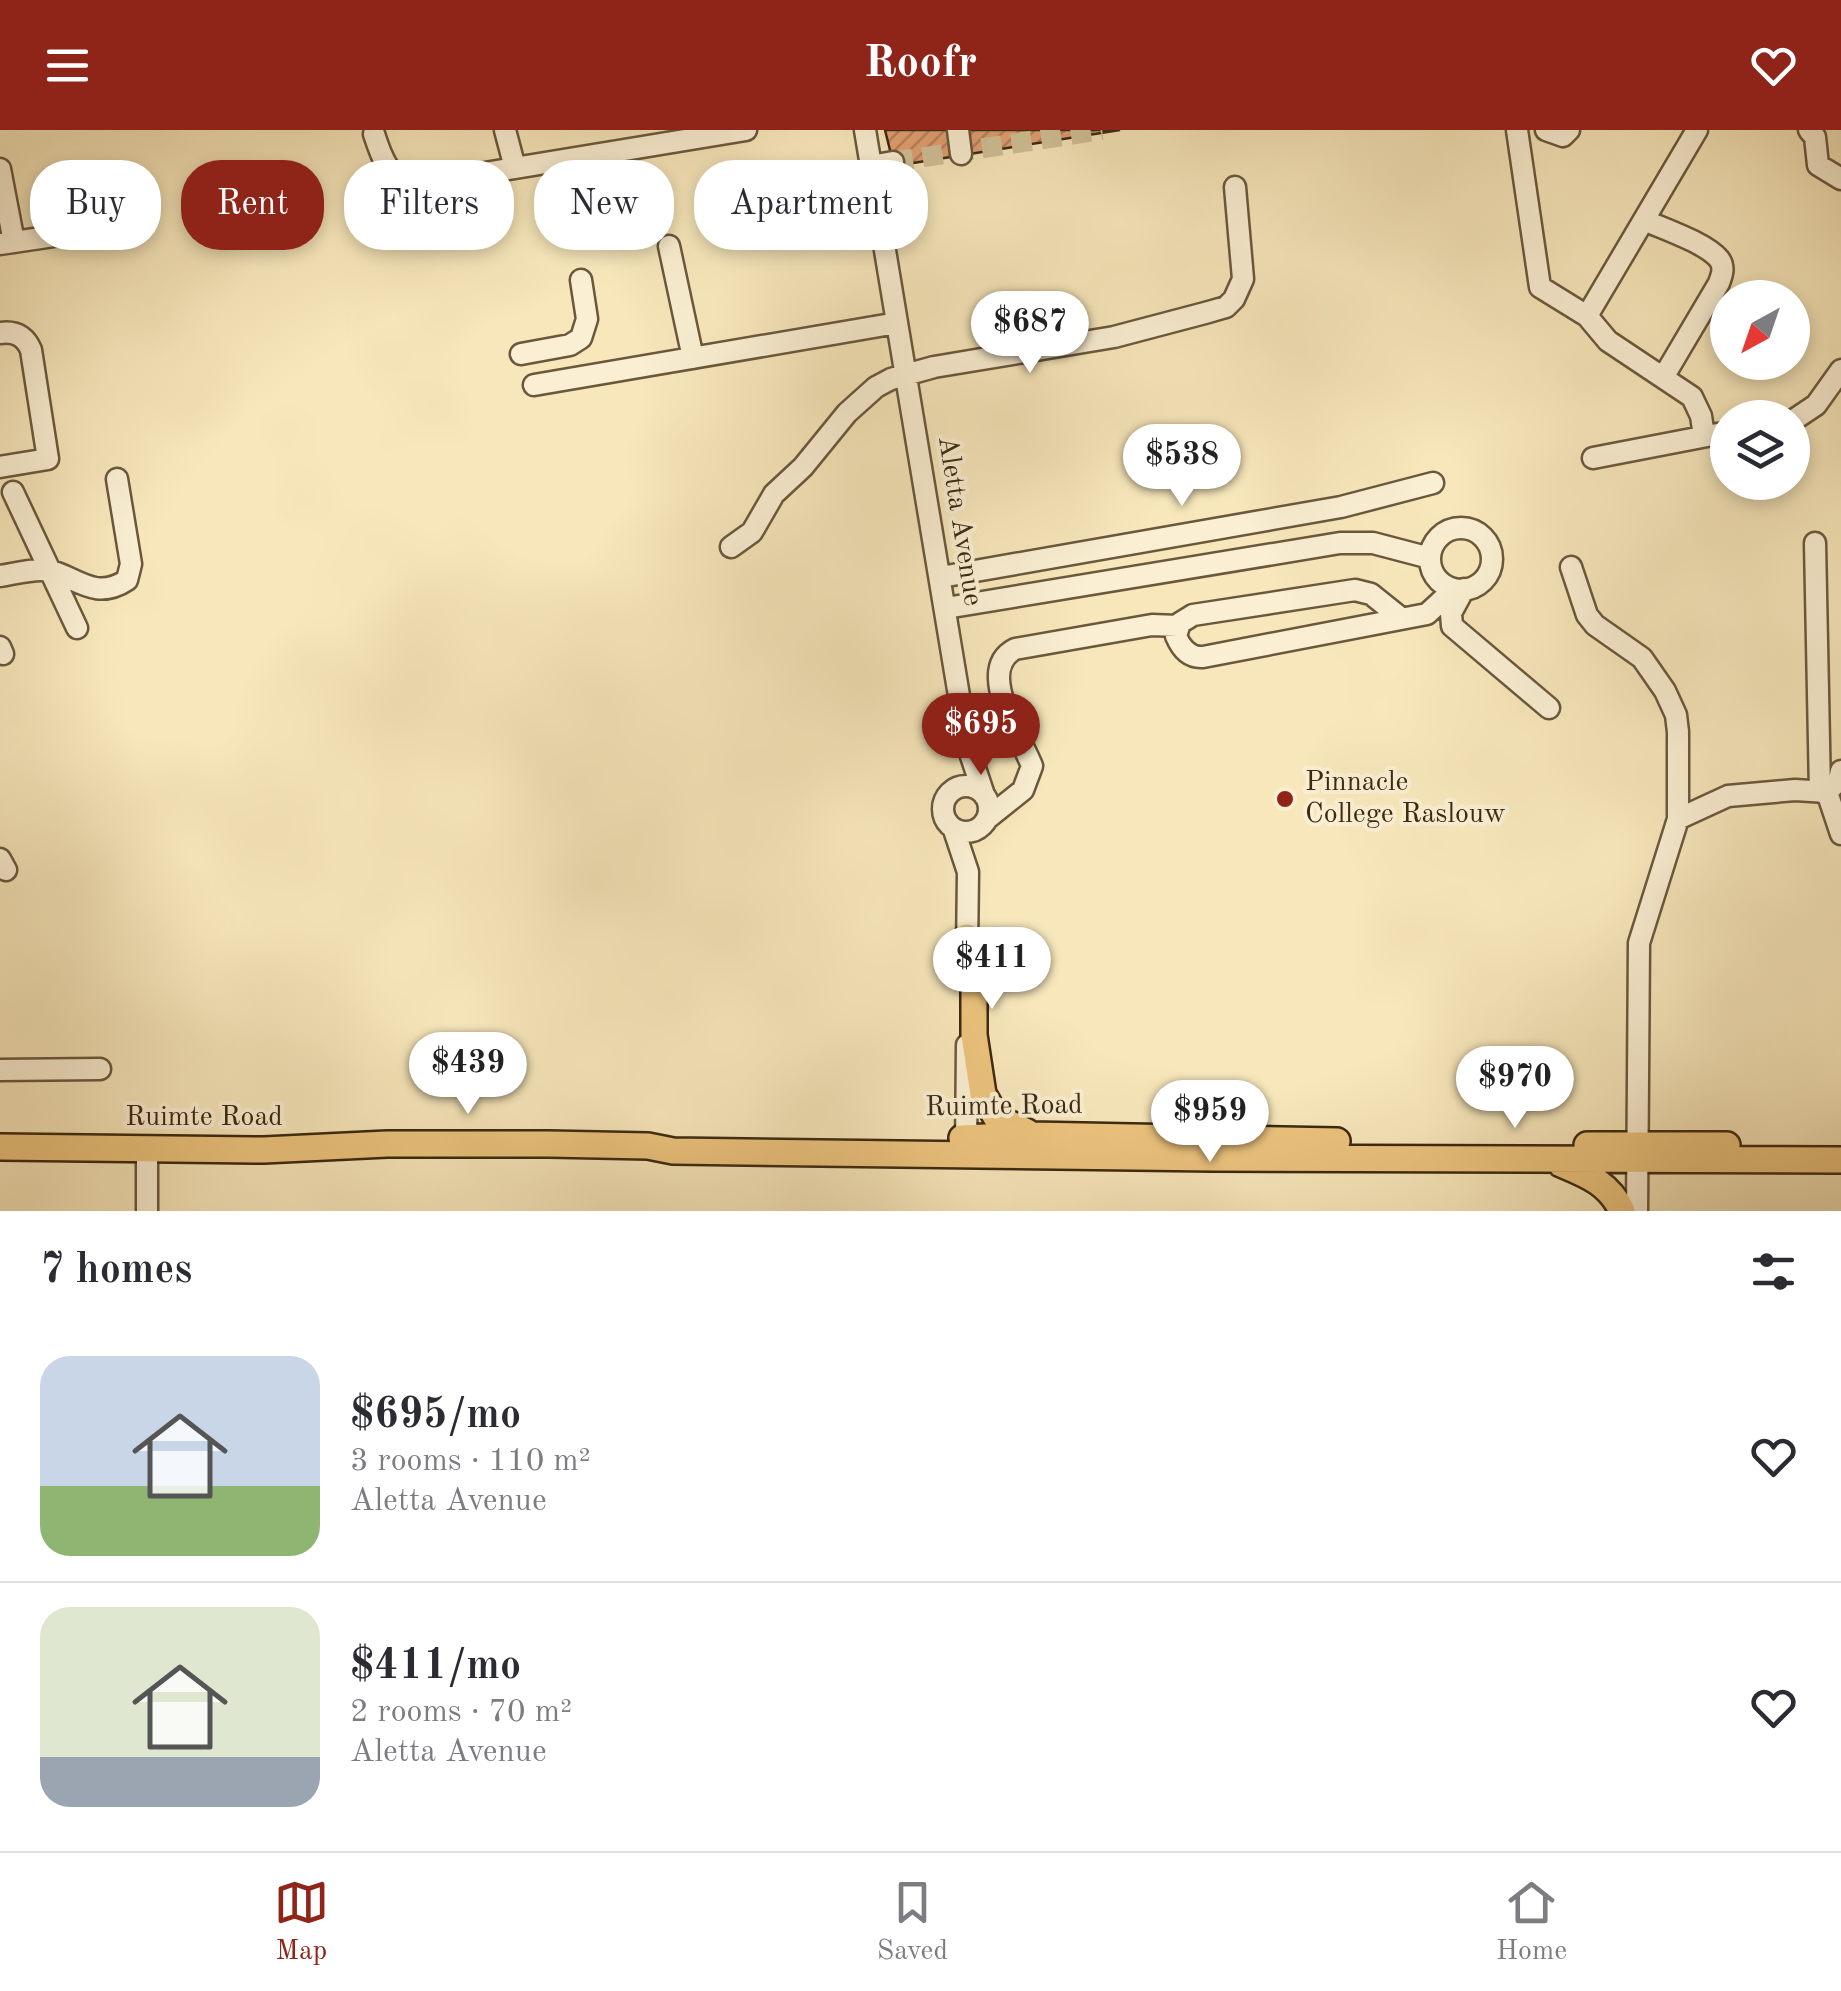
<!DOCTYPE html>
<meta charset="utf-8">
<style>
body{margin:0;font-family:"Old Standard TT",serif;background:#f7f7f7;color:#2b2b33;height:100vh;display:flex;flex-direction:column;font-size:38px;white-space:nowrap}
*{box-sizing:border-box;margin:0}
p{font-size:32px;color:#7c7c81}
.icon{flex:none;width:55px;height:55px;fill:none;stroke:currentColor;stroke-width:2;stroke-linecap:round;stroke-linejoin:round}
.map{position:relative;height:1081px;overflow:hidden}
.panel{display:flex;flex-direction:column;background:#fff;flex:1}
.panel>*{flex:none}
.banner{position:absolute;left:30px;top:30px;width:1000px;height:90px;display:flex;gap:20px}
.needle{width:65px;rotate:220deg}
.tools{position:absolute;left:1710px;top:150px;display:grid;gap:20px}
.tools a{display:grid;place-items:center;width:100px;height:100px;border-radius:50%;background:#fff;box-shadow:0 5px 15px #0003;font-size:50px}
.price{position:absolute;translate:-50% -85px;padding:0 22px;border-radius:35px;background:#fff;color:#222;font-size:32px;line-height:65px;filter:drop-shadow(0 2px 5px #0008)}
.price::after{content:'';position:absolute;left:50%;top:60px;width:30px;height:22px;margin-left:-15px;background:inherit;clip-path:polygon(0 0,100% 0,50% 100%)}
.price.current{background:#8f2418;color:#fff}
ul{padding:0;list-style:none}
li{display:flex;align-items:center;gap:30px;height:250px;padding:0 40px}
li+li{border-top:2px solid #e1e1e2}
li span{display:grid;place-items:center;flex:none;width:280px;height:200px;border-radius:30px;color:#555}
li>.icon{margin-inline-start:auto}
span .icon{width:120px;height:120px;fill:#fffc;stroke-width:1}
li b{font-size:42px}
h2{display:flex;justify-content:space-between;align-items:center;height:120px;padding:0 40px;font-size:42px}
.tag{padding:0 35px;border-radius:40px;background:#fff;box-shadow:0 5px 15px #0003;font-size:35px;line-height:90px}
.tag.current{background:#8f2418;color:#fff}
header{display:flex;justify-content:space-between;align-items:center;height:130px;padding:0 40px;background:#8f2418;color:#fff;font-size:45px;font-weight:800}
.tabs{display:flex;justify-content:space-around;align-items:center;height:140px;border-top:2px solid #e1e1e2;background:#fff;font-size:28px;color:#7c7c81}
.tabs a{display:grid;justify-items:center;gap:5px}
.tabs .current{color:#8f2418}
.map>svg:first-child{display:block}
</style>
<header><svg class="icon" aria-label="menu" viewBox="0 0 24 24"><path d="M4 6h16M4 12h16M4 18h16"/></svg>Roofr<svg class="icon" aria-label="heart" viewBox="0 0 24 24"><path d="M12 20l-8-8c-3-5 5-10 8-4 3-6 11-1 8 4z"/></svg></header>
<div class="map">
<svg width="1841" height="1081" viewBox="0 0 1841 1081">
<defs>
<pattern id="building-hatch" width="6" height="6" patternUnits="userSpaceOnUse" patternTransform="scale(2.5)"><rect width="6" height="6" fill="#e19f72"/><path d="M-1 1l2-2M0 6l6-6M5 7l2-2" fill="none" stroke="#b8825c"/></pattern>
</defs>
<rect width="100%" height="100%" fill="#f7e7bb"/>
<filter id="stains"><feTurbulence type="fractalNoise" baseFrequency=".002" numOctaves="4"/><feColorMatrix values="0 0 0 0 .2 0 0 0 0 .09 0 0 0 0 .02 0 0 0 .5 -.17"/></filter>
<radialGradient id="worn" r=".72"><stop offset=".6" stop-color="#630" stop-opacity="0"/><stop offset="1" stop-color="#630" stop-opacity=".3"/></radialGradient>
<path fill="url(#building-hatch)" stroke="#3b2911" stroke-width="2.5" d="M885,0H1120L894,36Z"/>
<g fill="none" stroke-linecap="round" stroke-linejoin="round">
<path stroke="#d1c199" stroke-width="20" stroke-dasharray="20 10" stroke-linecap="butt" d="M893,32L1102,0"/>
<g stroke="#6a583c" stroke-width="25">
<path id="minor" d="M505,0L515,38
M865,0L967,614L984,665
M958,0L961,24
M1517,0L1540,157L1587,186L1608,211L1692,267L1701,286L1704,306
M1546,0L1563,6L1569,0
M1809,0L1815,7L1818,35L1841,49
M374,4C381,26 388,47 412,55L746,0
M871,36L893,32
M0,39L14,112
M1644,90C1664,99 1706,113 1719,129C1725,137 1722,145 1719,153L1664,246
M0,114L54,106
M669,116L693,228
M1587,186L1697,0
M0,203C15,201 25,206 31,220L48,329L0,337
M521,224L570,215L581,208L587,189L581,150
M534,255L897,193
M1792,291L1816,275L1841,240
M1593,328L1728,302
M13,362L77,498
M1430 429a31 31 0 1 1 62 0a31 31 0 1 1-62 0Z
M1815,413L1820,662
M731,417L752,402L774,364L803,337L847,283L876,257L891,249L934,237L1114,207L1205,183L1226,177L1234,169L1243,149L1235,57
M1571,437L1587,485L1595,495L1642,528L1665,561L1676,585L1678,602V689L1639,813L1637,1081
M0,446C13,444 28,440 41,440C71,440 91,474 127,450L131,434L117,349
M941,447L1341,377L1433,353
M1464,459L1451,483L1452,496L1549,578
M946,478L1340,413H1373L1430,428
M1401,488L1371,464L1355,460L1193,485L1180,493L1176,506C1181,518 1189,528 1203,527L1427,484L1454,459
M0,517L3,524
M943 679a23 23 0 1 1 46 0a23 23 0 1 1-46 0Z
M1827,662L1841,704
M988,688L1023,660L1032,636C1021,607 975,540 1015,519L1152,495L1178,496
M1678,689L1728,666L1795,660L1827,662L1839,650L1841,641
M954,700L968,742L967,821
M0,729L6,740
M0,940L100,939
M147,1019V1081
M966,1021L967,915"/>
</g>
<g stroke="#3b2911" stroke-width="30">
<path id="major" d="M967,807L974,840V905L983,964L996,987L1027,1002
M962,1008L1032,1005L1337,1011
M1587,1015H1727
M0,1017L264,1020L387,1014H549L648,1016L673,1021L1213,1028L1841,1030
M1561,1034C1587,1045 1609,1053 1622,1081"/>
</g>
<use href="#minor" stroke="#faefd3" stroke-width="20"/>
<use href="#major" stroke="#ecc47e" stroke-width="25"/>
</g>
<circle fill="#8f2418" stroke="#faefd3" stroke-width="4" cx="1285" cy="669" r="10"/>
<g text-anchor="middle" dominant-baseline="central" stroke-width="8" stroke-linejoin="round" paint-order="stroke">
<g font-size="28" fill="#3b2911" stroke="#faefd3">
<text transform="translate(959 391) rotate(81)">Aletta Avenue</text>
<text transform="translate(1004 977) rotate(-1)">Ruimte Road</text>
<text x="204" y="988">Ruimte Road</text>
</g>
<g font-size="28" fill="#3b2911" stroke="#faefd3" text-anchor="start">
<text x="1305" y="653">Pinnacle<tspan x="1305" dy="32">College Raslouw</tspan></text>
</g>
</g>
<rect width="100%" height="100%" filter="url(#stains)"/>
<rect width="100%" height="100%" fill="url(#worn)"/>
</svg>
<div class="tools">
<a><svg class="needle" viewBox="-14 -14 28 28"><path d="M0-13l5 13h-10z" fill="#e53935"/><path d="M0 13l5-13h-10z" fill="#7c7c81"/></svg></a>
<a><svg class="icon" aria-label="layers" viewBox="0 0 24 24"><path d="M12 4l9 5-9 5-9-5zM3 14l9 5 9-5"/></svg></a>
</div>
<b class="price" style="left:1030px;top:246px">$687</b>
<b class="price" style="left:1182px;top:379px">$538</b>
<b class="price current" style="left:981px;top:648px">$695</b>
<b class="price" style="left:992px;top:882px">$411</b>
<b class="price" style="left:468px;top:987px">$439</b>
<b class="price" style="left:1515px;top:1001px">$970</b>
<b class="price" style="left:1210px;top:1035px">$959</b>
<div class="banner">
<a class="tag">Buy</a>
<a class="tag current">Rent</a>
<a class="tag">Filters</a>
<a class="tag">New</a>
<a class="tag">Apartment</a>
</div>
</div>
<section class="panel">
<h2>7 homes<svg class="icon" aria-label="filters" viewBox="0 0 24 24"><path d="M4 7h16M4 17h16"/><circle cx="9" cy="7" r="2"/><circle cx="15" cy="17" r="2"/></svg></h2>
<ul>
<li><span style="background:linear-gradient(#c9d6e8 65%,#8fb573 0)"><svg class="icon" aria-label="home" viewBox="0 0 24 24"><path d="M3 11l9-7 9 7M6 9v11h12V9"/></svg></span><div><b>$695/mo</b><p>3 rooms · 110 m²</p><p>Aletta Avenue</p></div><svg class="icon" aria-label="heart" viewBox="0 0 24 24"><path d="M12 20l-8-8c-3-5 5-10 8-4 3-6 11-1 8 4z"/></svg></li>
<li><span style="background:linear-gradient(#dfe7d0 75%,#9aa5b1 0)"><svg class="icon" aria-label="home" viewBox="0 0 24 24"><path d="M3 11l9-7 9 7M6 9v11h12V9"/></svg></span><div><b>$411/mo</b><p>2 rooms · 70 m²</p><p>Aletta Avenue</p></div><svg class="icon" aria-label="heart" viewBox="0 0 24 24"><path d="M12 20l-8-8c-3-5 5-10 8-4 3-6 11-1 8 4z"/></svg></li>
</ul>
</section>
<nav class="tabs">
<a class="current"><svg class="icon" aria-label="map" viewBox="0 0 24 24"><path d="M3 6l6-2 6 2 6-2v14l-6 2-6-2-6 2zM9 4v14M15 6v14"/></svg>Map</a>
<a><svg class="icon" aria-label="saved" viewBox="0 0 24 24"><path d="M7 4h10v16l-5-4-5 4z"/></svg>Saved</a>
<a><svg class="icon" aria-label="home" viewBox="0 0 24 24"><path d="M3 11l9-7 9 7M6 9v11h12V9"/></svg>Home</a>
</nav>
